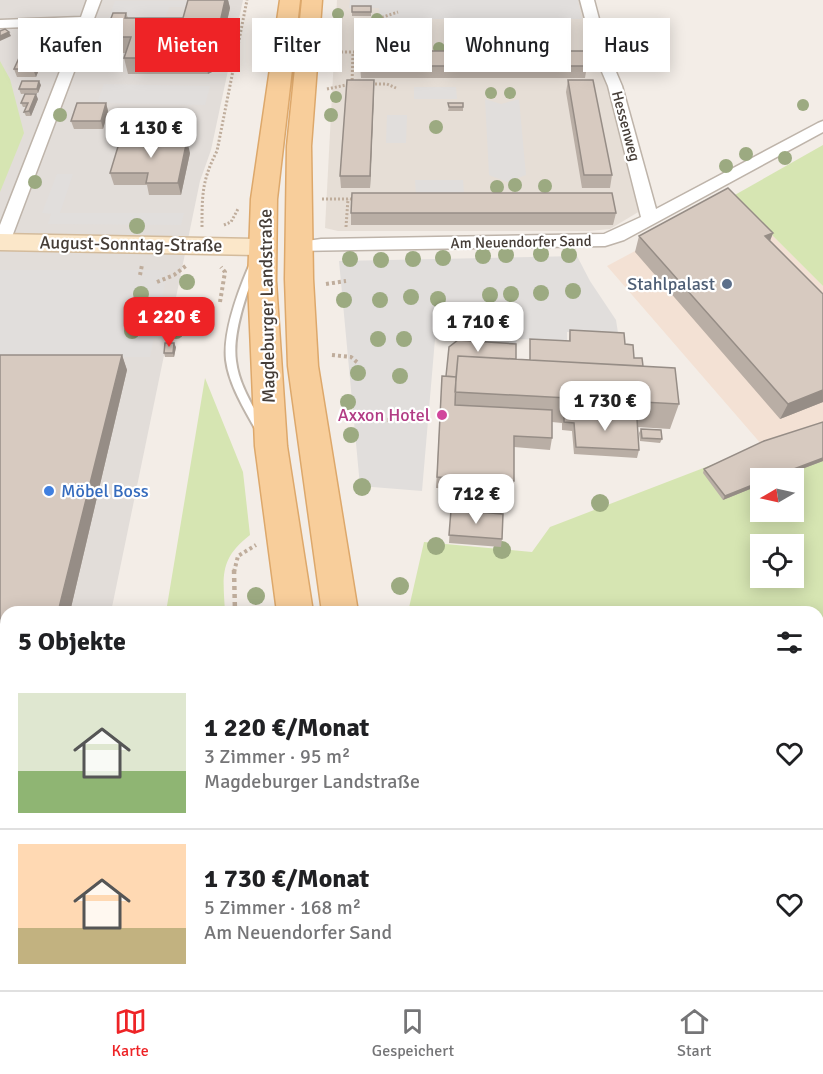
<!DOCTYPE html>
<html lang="de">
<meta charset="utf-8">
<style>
body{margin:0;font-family:Signika,sans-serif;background:#f6f6f6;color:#202124;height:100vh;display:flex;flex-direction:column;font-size:22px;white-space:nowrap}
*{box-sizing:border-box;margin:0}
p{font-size:20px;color:#757577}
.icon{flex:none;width:33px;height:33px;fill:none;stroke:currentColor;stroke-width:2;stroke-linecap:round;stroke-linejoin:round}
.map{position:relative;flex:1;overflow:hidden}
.side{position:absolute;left:0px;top:606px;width:824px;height:384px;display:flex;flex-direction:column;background:#fff;border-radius:18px 18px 0 0;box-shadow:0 3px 15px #0003}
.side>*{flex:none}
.top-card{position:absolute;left:18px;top:18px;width:788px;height:54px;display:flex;gap:12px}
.needle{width:39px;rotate:261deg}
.fabs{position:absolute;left:750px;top:468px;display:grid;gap:12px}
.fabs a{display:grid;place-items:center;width:54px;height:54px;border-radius:0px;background:#fff;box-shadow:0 3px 15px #0003;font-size:30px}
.price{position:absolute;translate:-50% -51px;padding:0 14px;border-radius:12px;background:#fff;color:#222;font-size:20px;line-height:39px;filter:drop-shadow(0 2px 3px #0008)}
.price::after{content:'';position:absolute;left:50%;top:36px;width:18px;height:14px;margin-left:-9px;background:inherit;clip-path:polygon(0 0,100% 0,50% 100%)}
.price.active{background:#ee2326;color:#fff}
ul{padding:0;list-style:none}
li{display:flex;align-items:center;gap:18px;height:150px;padding:0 18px}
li+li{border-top:2px solid #e0e0e0}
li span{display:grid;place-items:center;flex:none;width:168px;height:120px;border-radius:0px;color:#555}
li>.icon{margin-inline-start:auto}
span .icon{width:72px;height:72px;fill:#fffc;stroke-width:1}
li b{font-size:26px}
h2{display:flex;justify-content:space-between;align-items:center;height:72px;padding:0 18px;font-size:26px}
.tag{padding:0 21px;border-radius:0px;background:#fff;box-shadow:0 3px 15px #0003;font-size:21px;line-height:54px}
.tag.active{background:#ee2326;color:#fff}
.tabs{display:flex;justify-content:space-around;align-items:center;height:84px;border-top:2px solid #e0e0e0;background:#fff;font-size:16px;color:#757577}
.tabs a{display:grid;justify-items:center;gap:3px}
.tabs .active{color:#ee2326}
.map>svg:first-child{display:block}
</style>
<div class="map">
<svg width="823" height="990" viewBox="0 0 823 990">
<rect width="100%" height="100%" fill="#f3ede7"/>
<path fill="#e6ded6" d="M337,0H583L610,91L640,211L610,229L589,231H338L325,228Z"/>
<path fill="#f3e1d4" d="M733,196L823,286V422L762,445L607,266L723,204Z"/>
<path fill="#e2ddd9" d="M0,0H243L211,150L200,181L111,612H6V984H35L34,990H0Z"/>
<path fill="#d6e5b2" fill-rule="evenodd" d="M0,61L10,79L24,133L0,192Z
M823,145V286L733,196Z
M205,378L243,472L250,535C219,559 223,576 225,612H166Z
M823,422V990H495L493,984H818V612H408L424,542L532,552L550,527ZM760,478H794V512H760ZM760,544H794V578H760Z
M186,984H280V990H187Z"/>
<path fill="#e1dedc" d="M350,0H578L582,19H380L379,8H349Z
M115,1H190L188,7H169L163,26H106Z
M104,84L210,86L205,105L97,103Z
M414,87H456L457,99H414Z
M485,99L501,104L519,99L526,175L507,182L489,175Z
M387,115H407L406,143H386Z
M57,174H73L60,213H184L181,225L48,224L51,214L42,213Z
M415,180H463L464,194L416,195Z
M577,256L590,281L616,320L618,333L567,332V341L517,339L516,344L435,339L422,491L360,486L339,261Z
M0,270H168L150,357H0Z"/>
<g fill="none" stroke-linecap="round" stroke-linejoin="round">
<g stroke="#beb4aa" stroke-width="4">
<path id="lane" d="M253,263L257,266C247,292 232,333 236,361C239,386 254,408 266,429L261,433L257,432C245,410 229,385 226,360C223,331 238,292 249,266Z"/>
</g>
<g stroke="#beb4aa" stroke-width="3">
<path id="street" d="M87,0H101L10,242L8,246L0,247V225L78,25L0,28V20L81,17Z
M580,0H594L608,53L622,86L656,209L818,123L823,121V132L624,240L605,246L293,251L290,247L293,243L321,239L604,234L641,217L608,86L594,53Z"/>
</g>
<g stroke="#d3bb9c" stroke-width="3">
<path id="secondary" d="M0,234L262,239L271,241L274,247L271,253L262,255L0,250Z"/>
</g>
<g stroke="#dda86b" stroke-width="3">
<path id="primary" d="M280,0H300L277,199L276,281L287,446L313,612H277L255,446L248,281L251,199Z
M302,0H322L311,146L313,279L318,366L358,612H322L288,366L285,279L287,146Z
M326,984H372L373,990H327Z
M377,984H423V990H377Z"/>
</g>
<path stroke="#bfad9c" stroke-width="3" stroke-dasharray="2 2" stroke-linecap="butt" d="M329,52H366
M379,52L380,18L398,12
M352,84L353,52
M371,84H387L396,88
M327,89L351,84
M322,199H356
M224,225L231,222L238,209
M202,227C202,195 202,180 217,151L247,0
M346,227L348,199"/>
<path stroke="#bfad9c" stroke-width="4" stroke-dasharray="3 3" stroke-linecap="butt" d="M140,275L142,265
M157,282L174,275L187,265
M326,284L346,281
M220,302L225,272L221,267
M332,355L351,357L358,363
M339,418L392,420
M234,572L238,556L256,545"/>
<path stroke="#bfad9c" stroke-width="4.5" stroke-dasharray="4 4" stroke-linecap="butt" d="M234,570L235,612
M179,984L180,990
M297,984V990
M454,984L455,990
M108,990L113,984"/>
<use href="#lane" fill="#fff" fill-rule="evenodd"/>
<use href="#street" fill="#fff" fill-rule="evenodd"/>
<use href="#secondary" fill="#fbe7c9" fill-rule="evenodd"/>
<use href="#primary" fill="#f8ce9b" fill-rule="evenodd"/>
</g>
<g fill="#9caa81">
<circle cx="338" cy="14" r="6"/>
<circle cx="377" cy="19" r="6"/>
<circle cx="94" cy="29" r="6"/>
<circle cx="336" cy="34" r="6"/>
<circle cx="471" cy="41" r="6"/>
<circle cx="363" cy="42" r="6"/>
<circle cx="398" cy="48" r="6"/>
<circle cx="439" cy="48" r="6"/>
<circle cx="500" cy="48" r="6"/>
<circle cx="83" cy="56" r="6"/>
<circle cx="336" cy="56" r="6"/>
<circle cx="491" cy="93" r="6"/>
<circle cx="510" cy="93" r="6"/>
<circle cx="336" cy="97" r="6"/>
<circle cx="803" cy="105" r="6"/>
<circle cx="60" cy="115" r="7"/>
<circle cx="331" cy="115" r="7"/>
<circle cx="436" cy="127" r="7"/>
<circle cx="746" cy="154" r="7"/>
<circle cx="785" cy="158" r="7"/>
<circle cx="726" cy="166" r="7"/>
<circle cx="35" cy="182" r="7"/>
<circle cx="515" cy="185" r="7"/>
<circle cx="545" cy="186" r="7"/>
<circle cx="497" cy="187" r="7"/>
<circle cx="137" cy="226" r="8"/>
<circle cx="541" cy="254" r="8"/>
<circle cx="506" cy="255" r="8"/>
<circle cx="569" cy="255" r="8"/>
<circle cx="483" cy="256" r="8"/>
<circle cx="443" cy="258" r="8"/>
<circle cx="350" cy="259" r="8"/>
<circle cx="413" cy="259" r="8"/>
<circle cx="381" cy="260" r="8"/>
<circle cx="187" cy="282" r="8"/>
<circle cx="573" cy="291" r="8"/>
<circle cx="541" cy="293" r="8"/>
<circle cx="141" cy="294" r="8"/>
<circle cx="511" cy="294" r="8"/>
<circle cx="490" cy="295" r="8"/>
<circle cx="411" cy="297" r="8"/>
<circle cx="438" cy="299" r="8"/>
<circle cx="344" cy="300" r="8"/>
<circle cx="380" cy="300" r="8"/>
<circle cx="182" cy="307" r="8"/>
<circle cx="132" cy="331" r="8"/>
<circle cx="176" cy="331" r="8"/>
<circle cx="378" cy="339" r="8"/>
<circle cx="404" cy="339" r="8"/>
<circle cx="358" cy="373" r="8"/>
<circle cx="400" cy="376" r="8"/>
<circle cx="348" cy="402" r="8"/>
<circle cx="351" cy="435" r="8"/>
<circle cx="362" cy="487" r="9"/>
<circle cx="600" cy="503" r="9"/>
<circle cx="483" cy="508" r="9"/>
<circle cx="436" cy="546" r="9"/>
<circle cx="502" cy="550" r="9"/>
<circle cx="400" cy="586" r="9"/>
<circle cx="256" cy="596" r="9"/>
</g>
<path fill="#b9aea5" d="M188,0H228L230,8L216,70L208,74H128L124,58L126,53H108L104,37L126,13L128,18H183Z
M352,6H371V16H352Z
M50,27L53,36L36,77H17L14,69Z
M360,66H587L585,78H361Z
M374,80V92L370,188H341L340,176Z
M568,80L612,175L610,188H582L566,92Z
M41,85L38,93L21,94L19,89Z
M38,99L31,116H26L24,112L26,107H23L21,103Z
M106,103L108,111L103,129H74L71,121Z
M463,103V111H448L449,107Z
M190,153L181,195H149L147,185H114L110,173Z
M351,213H616L613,225H351Z
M773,233L770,241L823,294V402L780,419L635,252L639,236Z
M570,330L625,344L634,358L679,404L670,429L637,427L639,450L637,458L574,454L572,431L562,430V423L552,422V438L550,450L514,447V481L512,492L436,488L442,376L446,377L516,359L530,360V339L569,341Z
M176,347L174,357H165L164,353Z
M0,355H122L127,370L70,612H6V688H0Z
M823,422V461L778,478H760V485L723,500L703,473L704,469Z
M641,429L662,439L660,443L640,441L639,433Z
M451,510L502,539L501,547L449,543Z
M637,984H697L694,990H634Z"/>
<path fill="#968d86" d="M225,0H228L230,8L216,70L208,74L205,58Z
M50,27L53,36L36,77L33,69Z
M9,32L11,36L0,41V36Z
M374,80V92L370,188V176Z
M39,81L41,85L38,93L37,89Z
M36,94L38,99L31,116L29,111Z
M106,103L108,111L103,129L101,121Z
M187,140L190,153L181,195L178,183Z
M773,233L767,248L765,236Z
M174,343L176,347L174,357L173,353Z
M122,355L127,370L70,612H58Z
M823,390V402L780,419L788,404Z
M823,458V461L778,478H770Z
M760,482V485L723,500L725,496Z"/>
<path fill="#d7cac0" stroke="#968d86" stroke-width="1.5" d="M188,0H225L213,54L205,58H124L131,37H104L113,13H126L125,18H183Z
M352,6H371V12H352Z
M33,27H50L33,69H14Z
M5,29L9,32L0,36V31Z
M361,51H584L587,66H360Z
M347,80H374L370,176H340Z
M568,80H593L612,175H584Z
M22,81H39L37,89H19Z
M25,94H36L29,111L24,112L28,103H21Z
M77,103H106L101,121H71Z
M448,103H463V107H449Z
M120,140H187L178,183H146L148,173H110Z
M728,188L773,233L765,236L823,294V390L788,404L639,236Z
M352,193H612L616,213H351Z
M570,330L624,333L625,344L633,345L634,358H642L643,366L530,360V339L570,341Z
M458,340L516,344V359L458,356L456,377L446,376L449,347Z
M165,343H174L173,353H164Z
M0,355H122L58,612H6V676H0Z
M458,356L675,368L679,404L455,392Z
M442,376L456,377L455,405L552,410V438L514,436V481L437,477Z
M564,415L637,419L639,450L576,447L574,423L564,422Z
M823,422V458L770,478H760V482L725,496L704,469L764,441Z
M641,429L661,430L662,439L642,438Z
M451,510L503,514L502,539L449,535Z
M640,984H697L694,990H637Z"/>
<circle fill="#5c6f8a" stroke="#fff" stroke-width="2" cx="727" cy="284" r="6"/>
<circle fill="#d1479c" stroke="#fff" stroke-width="2" cx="442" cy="415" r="6"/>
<circle fill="#3f7fe0" stroke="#fff" stroke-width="2" cx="49" cy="491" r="6"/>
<g text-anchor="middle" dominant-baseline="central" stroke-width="4.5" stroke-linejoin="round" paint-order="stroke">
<g font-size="15" fill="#453d37" stroke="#fff">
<text transform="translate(626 126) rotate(75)">Hessenweg</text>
<text transform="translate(521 242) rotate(-1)">Am Neuendorfer Sand</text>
</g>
<g font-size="18" fill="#453d37" stroke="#fff">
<text transform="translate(131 244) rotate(1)">August-Sonntag-Straße</text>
<text transform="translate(267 306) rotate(-91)">Magdeburger Landstraße</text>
</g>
<g font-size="18" fill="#4e5e75" stroke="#fff" text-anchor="end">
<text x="715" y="284">Stahlpalast</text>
</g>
<g font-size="18" fill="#b23c85" stroke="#fff" text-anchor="end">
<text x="430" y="415">Axxon Hotel</text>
</g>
<g font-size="18" fill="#366cbe" stroke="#fff" text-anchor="start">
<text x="61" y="491">Möbel Boss</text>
</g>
</g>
</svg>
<div class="fabs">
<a><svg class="needle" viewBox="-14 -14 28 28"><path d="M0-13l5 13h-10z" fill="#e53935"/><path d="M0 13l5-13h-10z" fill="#757577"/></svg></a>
<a><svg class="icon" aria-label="locate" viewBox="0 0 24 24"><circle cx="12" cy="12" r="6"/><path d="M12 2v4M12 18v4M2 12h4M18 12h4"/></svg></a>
</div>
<b class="price" style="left:151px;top:159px">1 130 €</b>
<b class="price active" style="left:169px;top:348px">1 220 €</b>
<b class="price" style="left:478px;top:353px">1 710 €</b>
<b class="price" style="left:605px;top:432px">1 730 €</b>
<b class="price" style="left:476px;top:525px">712 €</b>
<div class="top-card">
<a class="tag">Kaufen</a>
<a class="tag active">Mieten</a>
<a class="tag">Filter</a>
<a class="tag">Neu</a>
<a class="tag">Wohnung</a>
<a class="tag">Haus</a>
</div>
<section class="side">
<h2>5 Objekte<svg class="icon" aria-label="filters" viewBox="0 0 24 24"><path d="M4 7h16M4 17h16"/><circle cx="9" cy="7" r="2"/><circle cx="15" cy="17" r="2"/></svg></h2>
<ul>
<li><span style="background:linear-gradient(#dfe7d0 65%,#8fb573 0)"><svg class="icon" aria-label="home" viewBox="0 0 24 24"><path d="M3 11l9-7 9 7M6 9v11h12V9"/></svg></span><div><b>1 220 €/Monat</b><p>3 Zimmer · 95 m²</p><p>Magdeburger Landstraße</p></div><svg class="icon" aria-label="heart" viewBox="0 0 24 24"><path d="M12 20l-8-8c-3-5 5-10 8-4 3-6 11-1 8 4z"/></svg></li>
<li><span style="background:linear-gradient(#ffd9b3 70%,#c2b280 0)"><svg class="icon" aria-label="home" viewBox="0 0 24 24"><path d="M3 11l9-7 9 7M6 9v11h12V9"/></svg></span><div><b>1 730 €/Monat</b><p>5 Zimmer · 168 m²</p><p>Am Neuendorfer Sand</p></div><svg class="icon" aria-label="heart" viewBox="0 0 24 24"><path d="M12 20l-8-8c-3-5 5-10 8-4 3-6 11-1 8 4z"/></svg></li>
</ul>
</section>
</div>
<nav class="tabs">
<a class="active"><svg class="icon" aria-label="map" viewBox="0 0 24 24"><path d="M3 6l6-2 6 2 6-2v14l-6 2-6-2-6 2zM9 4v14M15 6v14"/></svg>Karte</a>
<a><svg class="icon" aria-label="saved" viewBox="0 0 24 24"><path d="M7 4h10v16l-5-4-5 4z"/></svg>Gespeichert</a>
<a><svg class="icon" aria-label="home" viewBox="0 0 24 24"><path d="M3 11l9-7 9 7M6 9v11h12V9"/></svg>Start</a>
</nav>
